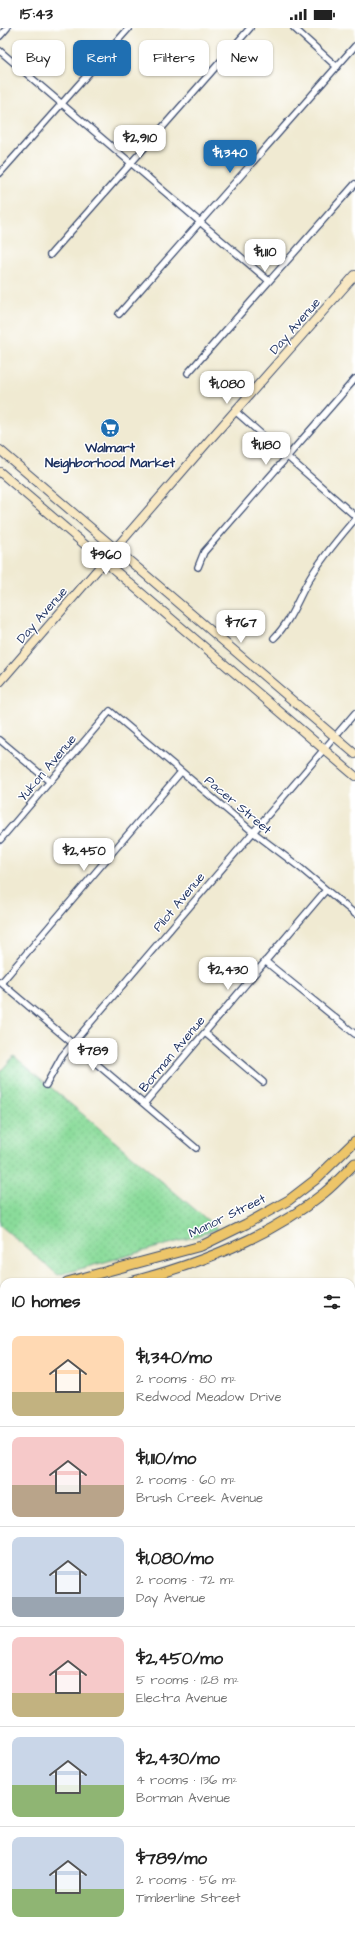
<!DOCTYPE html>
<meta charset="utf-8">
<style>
body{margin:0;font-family:"Architects Daughter",sans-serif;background:#f6f6f6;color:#222;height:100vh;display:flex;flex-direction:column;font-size:15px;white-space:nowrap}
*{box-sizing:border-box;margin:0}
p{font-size:13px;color:#767676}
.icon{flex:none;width:22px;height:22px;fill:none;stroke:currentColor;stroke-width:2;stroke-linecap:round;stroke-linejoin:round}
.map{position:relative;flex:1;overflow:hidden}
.panel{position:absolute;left:0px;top:1250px;width:355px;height:656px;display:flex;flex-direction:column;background:#fff;border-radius:12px 12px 0 0;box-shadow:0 1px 3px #0004}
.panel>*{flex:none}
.banner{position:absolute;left:12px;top:12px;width:331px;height:36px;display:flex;gap:8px}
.price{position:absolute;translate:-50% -34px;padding:0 9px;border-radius:8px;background:#fff;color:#222;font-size:13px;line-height:26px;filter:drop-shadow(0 1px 2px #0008)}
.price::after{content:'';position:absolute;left:50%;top:24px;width:12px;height:9px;margin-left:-6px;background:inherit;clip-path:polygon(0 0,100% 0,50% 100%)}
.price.current{background:#1f6fb2;color:#fff}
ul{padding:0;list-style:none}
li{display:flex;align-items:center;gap:12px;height:100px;padding:0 12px}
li+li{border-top:1px solid #e0e0e0}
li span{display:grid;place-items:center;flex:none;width:112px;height:80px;border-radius:8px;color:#555}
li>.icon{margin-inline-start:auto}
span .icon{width:48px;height:48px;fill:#fffc;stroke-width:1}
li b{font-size:17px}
h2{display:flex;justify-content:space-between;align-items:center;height:48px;padding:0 12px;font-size:17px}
.pill{padding:0 14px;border-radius:8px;background:#fff;box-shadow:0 1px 3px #0004;font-size:14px;line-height:36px}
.pill.current{background:#1f6fb2;color:#fff}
.status{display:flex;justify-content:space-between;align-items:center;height:28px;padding:0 20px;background:#fff;direction:ltr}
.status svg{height:11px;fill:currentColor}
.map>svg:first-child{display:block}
</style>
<div class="status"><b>15:43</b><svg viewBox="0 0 49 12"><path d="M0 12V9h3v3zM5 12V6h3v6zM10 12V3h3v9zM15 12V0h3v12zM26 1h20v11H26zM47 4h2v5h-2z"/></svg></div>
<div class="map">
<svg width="355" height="1906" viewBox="0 0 355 1906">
<defs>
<pattern id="green-dots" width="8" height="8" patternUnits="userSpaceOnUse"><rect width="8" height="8" fill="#8adb9a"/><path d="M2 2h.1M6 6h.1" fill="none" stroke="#76bc87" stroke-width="1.8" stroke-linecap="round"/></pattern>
</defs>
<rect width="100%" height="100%" fill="#fff"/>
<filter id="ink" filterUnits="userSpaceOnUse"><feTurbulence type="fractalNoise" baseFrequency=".025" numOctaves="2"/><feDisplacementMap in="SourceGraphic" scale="8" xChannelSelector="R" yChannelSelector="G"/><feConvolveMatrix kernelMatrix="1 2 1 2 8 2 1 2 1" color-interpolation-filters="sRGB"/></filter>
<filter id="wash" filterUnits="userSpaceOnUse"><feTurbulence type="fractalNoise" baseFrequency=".012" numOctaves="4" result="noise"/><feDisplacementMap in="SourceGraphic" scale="16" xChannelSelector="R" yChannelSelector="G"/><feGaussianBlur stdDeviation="0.9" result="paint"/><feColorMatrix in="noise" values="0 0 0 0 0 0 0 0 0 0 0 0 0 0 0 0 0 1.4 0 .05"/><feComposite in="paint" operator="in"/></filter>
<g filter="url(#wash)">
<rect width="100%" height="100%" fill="#f0ead2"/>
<path fill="url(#green-dots)" stroke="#52857c" d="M14,1028L218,1201L180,1213L58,1247L0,1197V1044Z"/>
</g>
<g filter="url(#ink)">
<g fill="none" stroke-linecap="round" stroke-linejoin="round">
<g stroke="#3b4b6f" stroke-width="8">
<path id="street" d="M294,0L337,39
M0,8L7,0
M0,23L269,253
M0,145L129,0
M50,227L250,0
M119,286L355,18
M188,345L355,156
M235,383L355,488
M198,539L204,524L355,351
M274,610C291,593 298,570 310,550C323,528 339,510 355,491
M0,712L50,754
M0,812L110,683L253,804L298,838L355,886
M265,933L355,1006
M0,954L196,1120
M1,955L181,744
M205,1005L263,1054
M46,1057L62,1028L355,685
M144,1076L326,862
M351,1382L355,1377
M0,1786L4,1782
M275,1902L279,1906"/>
</g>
<g stroke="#3b4b6f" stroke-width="10">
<path id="secondary" d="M0,422L355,726
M0,444L355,748
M0,654L206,416L355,247"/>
</g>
<g stroke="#3b4b6f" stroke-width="11">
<path id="primary" d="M67,1254L201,1218L246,1196L289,1172L315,1152L355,1113
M130,1254C199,1236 268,1210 324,1165C335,1156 345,1145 355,1135
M0,1272L4,1271
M0,1288L4,1287"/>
</g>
<use href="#street" stroke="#fff" stroke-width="5.5"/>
<use href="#secondary" stroke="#f8e8c3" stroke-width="8"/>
<use href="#primary" stroke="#edc569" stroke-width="9"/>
</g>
</g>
<defs>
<g id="supermarket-disc" transform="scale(1)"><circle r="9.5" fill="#1f6fb2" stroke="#fff"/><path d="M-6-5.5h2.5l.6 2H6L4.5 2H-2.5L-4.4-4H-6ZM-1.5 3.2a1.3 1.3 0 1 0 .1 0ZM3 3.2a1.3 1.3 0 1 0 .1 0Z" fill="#fff"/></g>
</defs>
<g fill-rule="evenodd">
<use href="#supermarket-disc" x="110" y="400"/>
</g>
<g text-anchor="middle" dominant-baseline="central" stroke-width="3" stroke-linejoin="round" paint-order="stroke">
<g font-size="13" fill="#1b2f5e" stroke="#fff">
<text transform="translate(295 298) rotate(-49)">Day Avenue</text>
<text transform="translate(42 587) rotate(-49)">Day Avenue</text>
<text transform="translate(47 740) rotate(-50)">Yukon Avenue</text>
<text transform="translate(238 777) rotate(40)">Pacer Street</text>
<text transform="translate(179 874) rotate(-50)">Pilot Avenue</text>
<text transform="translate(172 1026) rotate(-50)">Borman Avenue</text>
<text transform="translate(227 1188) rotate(-26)">Manor Street</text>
</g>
<g font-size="13" font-weight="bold" fill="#1b2f5e" stroke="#fff">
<text x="110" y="420">Walmart<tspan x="110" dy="15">Neighborhood Market</tspan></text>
</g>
</g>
</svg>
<b class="price" style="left:140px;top:131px">$2,910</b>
<b class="price current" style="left:230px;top:146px">$1,340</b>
<b class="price" style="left:265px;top:245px">$1,110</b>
<b class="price" style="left:227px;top:377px">$1,080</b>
<b class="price" style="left:266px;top:438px">$1,180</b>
<b class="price" style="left:106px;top:548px">$960</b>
<b class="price" style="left:241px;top:616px">$767</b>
<b class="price" style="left:84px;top:844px">$2,450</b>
<b class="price" style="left:228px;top:963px">$2,430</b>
<b class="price" style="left:93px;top:1044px">$789</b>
<div class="banner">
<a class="pill">Buy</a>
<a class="pill current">Rent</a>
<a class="pill">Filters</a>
<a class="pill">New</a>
</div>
<section class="panel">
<h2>10 homes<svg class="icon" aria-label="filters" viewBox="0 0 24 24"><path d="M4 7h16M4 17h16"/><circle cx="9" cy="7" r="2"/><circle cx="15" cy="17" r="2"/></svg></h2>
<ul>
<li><span style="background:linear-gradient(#ffd9b3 70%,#c2b280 0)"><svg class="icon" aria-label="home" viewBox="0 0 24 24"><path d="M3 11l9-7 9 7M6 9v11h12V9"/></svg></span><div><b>$1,340/mo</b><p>2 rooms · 80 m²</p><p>Redwood Meadow Drive</p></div></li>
<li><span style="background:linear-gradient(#f6c9c9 60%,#b9a48a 0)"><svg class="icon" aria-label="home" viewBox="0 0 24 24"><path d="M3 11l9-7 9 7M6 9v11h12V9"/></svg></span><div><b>$1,110/mo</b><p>2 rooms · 60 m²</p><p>Brush Creek Avenue</p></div></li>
<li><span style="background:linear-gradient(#c9d6e8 75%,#9aa5b1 0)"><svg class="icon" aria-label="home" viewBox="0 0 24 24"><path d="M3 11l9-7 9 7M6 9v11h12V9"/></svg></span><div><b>$1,080/mo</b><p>2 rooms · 72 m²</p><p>Day Avenue</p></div></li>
<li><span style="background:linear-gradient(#f6c9c9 70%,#c2b280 0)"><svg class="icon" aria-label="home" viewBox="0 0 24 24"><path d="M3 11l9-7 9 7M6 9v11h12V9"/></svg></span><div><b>$2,450/mo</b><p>5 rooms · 128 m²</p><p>Electra Avenue</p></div></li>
<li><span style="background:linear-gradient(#c9d6e8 60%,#8fb573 0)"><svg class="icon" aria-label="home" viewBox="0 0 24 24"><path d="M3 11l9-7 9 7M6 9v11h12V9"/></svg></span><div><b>$2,430/mo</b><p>4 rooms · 136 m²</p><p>Borman Avenue</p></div></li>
<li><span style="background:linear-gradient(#c9d6e8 65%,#8fb573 0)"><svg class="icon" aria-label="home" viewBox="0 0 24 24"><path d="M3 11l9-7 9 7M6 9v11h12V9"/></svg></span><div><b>$789/mo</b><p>2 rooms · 56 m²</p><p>Timberline Street</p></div></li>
</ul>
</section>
</div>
